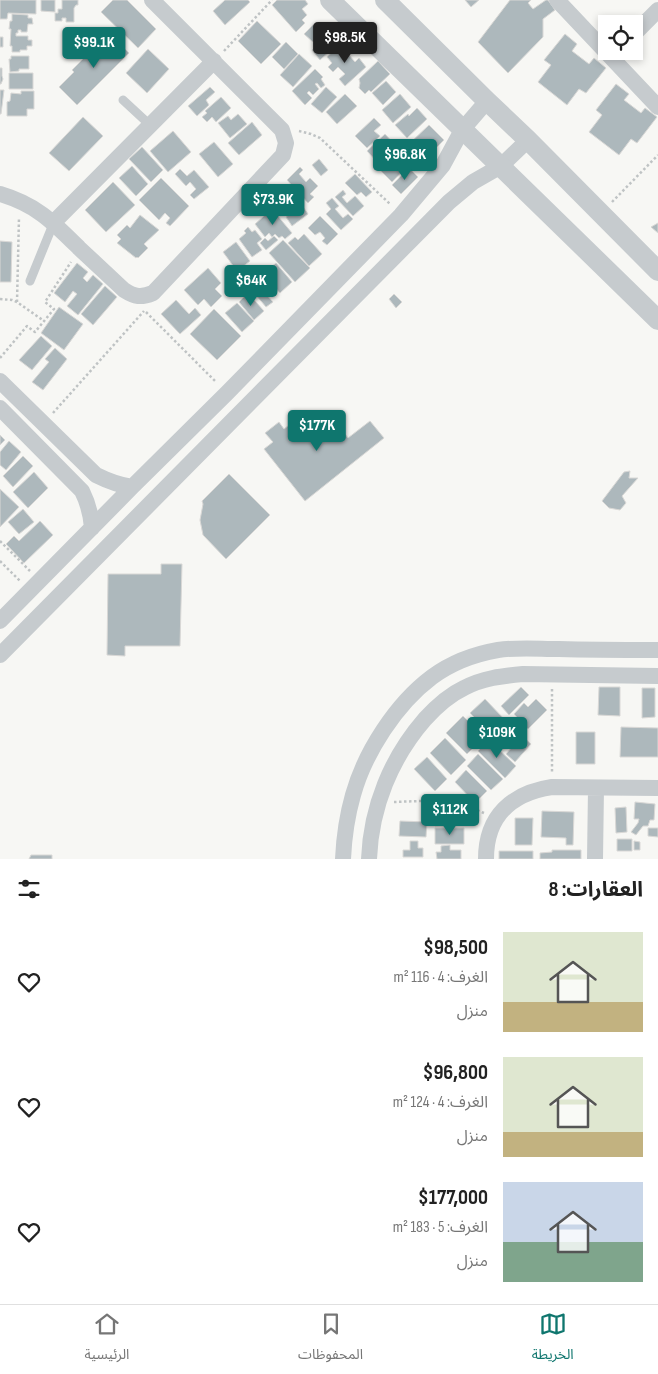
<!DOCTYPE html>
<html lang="ar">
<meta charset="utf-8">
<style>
body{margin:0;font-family:"Sofia Sans Condensed","Noto Sans Arabic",sans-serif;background:#f6f6f6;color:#222;direction:rtl;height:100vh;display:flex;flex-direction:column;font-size:19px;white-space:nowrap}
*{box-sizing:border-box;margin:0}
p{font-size:16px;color:#767676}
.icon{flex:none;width:28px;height:28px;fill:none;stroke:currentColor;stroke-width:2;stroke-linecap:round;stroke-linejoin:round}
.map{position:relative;height:859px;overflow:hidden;direction:ltr}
.panel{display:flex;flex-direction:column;background:#fff;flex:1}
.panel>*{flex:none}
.fabs{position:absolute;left:598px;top:15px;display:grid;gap:10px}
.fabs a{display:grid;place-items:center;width:45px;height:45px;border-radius:0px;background:#fff;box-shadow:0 2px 8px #0003;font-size:25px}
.price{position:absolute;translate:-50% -42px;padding:0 11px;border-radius:5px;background:#0f766e;color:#fff;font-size:16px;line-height:32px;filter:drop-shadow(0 1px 2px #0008)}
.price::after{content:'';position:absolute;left:50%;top:30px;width:15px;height:11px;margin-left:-8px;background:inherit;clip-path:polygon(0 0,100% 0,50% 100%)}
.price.current{background:#222;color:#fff}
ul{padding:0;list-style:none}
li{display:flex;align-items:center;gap:15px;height:125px;padding:0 15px}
li span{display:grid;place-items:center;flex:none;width:140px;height:100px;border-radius:0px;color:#555}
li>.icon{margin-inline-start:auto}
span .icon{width:60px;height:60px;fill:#fffc;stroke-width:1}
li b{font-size:21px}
h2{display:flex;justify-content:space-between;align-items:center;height:60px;padding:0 15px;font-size:21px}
.tabs{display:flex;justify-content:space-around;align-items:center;height:70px;border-top:1px solid #e0e0e0;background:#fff;font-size:14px;color:#767676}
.tabs a{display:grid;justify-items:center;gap:2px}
.tabs .current{color:#0f766e}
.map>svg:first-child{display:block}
</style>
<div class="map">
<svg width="658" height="859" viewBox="0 0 658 859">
<rect width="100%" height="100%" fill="#f7f7f4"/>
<path fill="#adb8bc" stroke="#d9d8d6" d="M0,0H36V14L8,13L7,19H0Z
M41,0H55V12L41,11Z
M62,0H78V5H76L74,8V22H66V18H62V21H55V13H58V9H62Z
M113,0H127L156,29L138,48L101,12Z
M225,0H248L250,2L225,25L213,11Z
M277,0H305L308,4L302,9L307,15L302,20L305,23L296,32L272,5Z
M465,0H479L471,7Z
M510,0H531L528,3L533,9L546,0H548L555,10L543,19V37L508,73L478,42Z
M12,14L28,15V18H32L33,24H28L27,32H21V30H18V33H16V36H28V40H32V46H27V50H20V52H12V46H10L11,29H9L10,21H12Z
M257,21L281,44L261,64L238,41Z
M316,22L324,31L313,42L304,34Z
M328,31L336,39L330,44L333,48L320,60L312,50L316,47L314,43Z
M109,33L129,53L77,105L59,87L74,72L72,70Z
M565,34L577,44L572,51L589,64L594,58L606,68L586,93L579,89L567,105L538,82L551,65L544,60Z
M0,37H3V47H0Z
M286,42L298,54L284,69L272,57Z
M342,43L351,52L348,54L355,62L359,58L366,67L345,86L339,79L345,74L338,67L333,72L328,67L332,63L327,57Z
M148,49L169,69L147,93L126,73Z
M299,54L312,66L293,87L280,75Z
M11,56H29V69H19V71L10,72L9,59H11Z
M378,61L390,74L371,92L369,90L365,94L359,88L360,83L359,79Z
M0,68H2V76L3,79L1,84H0Z
M315,69L323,77L321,79L325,85L321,88L317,83L315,84L319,89L313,95L309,91L307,93L312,98L305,105L292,91Z
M9,73H33V89H9Z
M386,81L396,92L383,105L372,93Z
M616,84L629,94L624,100L641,113L645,108L657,117L637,143L631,139L619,155L589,132L602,115L596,110Z
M210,87L215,92L206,100L209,105L197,116L188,106Z
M326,87L337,97L322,113L311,104Z
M0,90H4L1,114H0Z
M21,91H34V109H27V116H7V102L10,101L11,93L21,94Z
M345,94L357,106L337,124L326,112Z
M400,94L411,107L393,123L382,110Z
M221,97L231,108L216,122L212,117L207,122L202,117L207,113L205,111Z
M417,108L427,119L407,138L395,125L408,114L409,116Z
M238,114L247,124L230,138L218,123L228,116L231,120Z
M83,117L103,136L69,171L49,153Z
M374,118L381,125L374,131L380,136L367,148L355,136Z
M252,122L262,135L239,155L228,143Z
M429,125L444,140L425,159L410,143Z
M173,131L191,152L168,172L150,151Z
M385,134L395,145L390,150L392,153L380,165L367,151Z
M214,142L233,164L218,177L199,154Z
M404,143L417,156L392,182L379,169Z
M142,147L163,170L151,182L129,159Z
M319,159L328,170L321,176L312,165Z
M132,166L148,184L136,196L119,178Z
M300,167L303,170L299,174L306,182L310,178L318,186L310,194L314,197L308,203L287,180Z
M409,168L418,177L401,194L392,185Z
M180,169L187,176L194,170L209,187L194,199L190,195L196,189L190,182L186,186L175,174Z
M355,174L372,192L366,197L361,192L357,195L345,183Z
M161,178L189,206L170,226L166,223L170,218L165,213L159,220L139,200Z
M113,182L135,205L106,232L85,210Z
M291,189L308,214L292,226L286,217L291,213L287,207L283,210L276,200Z
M343,190L346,194L342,197L347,203L355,196L364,206L353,216L335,197Z
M332,198L339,206L335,209L343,218L348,214L353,219L341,230L326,214L331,209L326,203Z
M272,209L292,233L285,239L282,236L279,238L275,234L272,237L269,233L265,237L255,224Z
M140,215L159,230L144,244L148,248L138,258L137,257L136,258L117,243L121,239L117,235L127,225L130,228Z
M320,216L338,234L327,245L322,241L325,238L320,232L315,235L308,228Z
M658,223V233L651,227Z
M248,227L252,232L255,230L262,239L257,243L262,250L252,257L239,239L246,233L244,231Z
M304,234L322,254L309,266L288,243L295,237L298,240Z
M274,236L278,240L266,250L260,243L265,238L268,241Z
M283,240L310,268L295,282L269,253Z
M0,241L12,242L11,282H0Z
M236,242L250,261L237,271L223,252Z
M77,263L88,272L83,278L87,282L93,275L103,284L78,315L67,306L77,294L73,291L65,302L54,293Z
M276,263L292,282L280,293L263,274Z
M208,268L221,283L215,289L222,296L211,307L204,299L198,305L184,290Z
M262,278L271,287L265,293L273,302L266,307L250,288Z
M105,286L117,297L93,325L81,314Z
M248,293L264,311L254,320L239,302Z
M394,294L402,302L396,308L389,299Z
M176,300L189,314L195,308L201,315L180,334L161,314Z
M237,303L254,321L242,332L225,313Z
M59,307L83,324L64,350L41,333Z
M214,309L241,336L217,360L190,334Z
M41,336L52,346L32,370L19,360Z
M55,348L67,359L43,390L32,382L49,362L45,359Z
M306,412L321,431L329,425L336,435L342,430L348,438L370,421L384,438L305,501L264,449L273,442L265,433L279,422L284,429Z
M0,435L5,440L0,445Z
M9,441L21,452L6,470L0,465V452Z
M23,456L33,466L13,487L3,476Z
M630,471L629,478H638L622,496L626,503L620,510L609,508L602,501L624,472Z
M34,472L48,488L28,508L13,492Z
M229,474L270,515L226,559L203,535L200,520L203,504L202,501Z
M0,489L19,507L0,527Z
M23,509L34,522L19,534L8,522Z
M40,521L53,535L24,563L6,544L14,536L19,541Z
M161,564H182L180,646H125V656L107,655L108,574H161Z
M521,687L529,695L509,715L501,706Z
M599,687H620V716L598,715Z
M642,688H655V717L642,718Z
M485,699L505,720L491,734L470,713Z
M536,699L547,710L528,729L514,714L524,703L528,707Z
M463,716L484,737L467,754L446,733Z
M510,725L531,744L515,762L506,754L512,747L500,736Z
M621,727L658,728V757H620Z
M576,732H595V764H576Z
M445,738L466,760L451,775L430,753Z
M489,740L516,766L505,778L478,751Z
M478,754L503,779L491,790L467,766Z
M427,757L447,779L435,791L414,769Z
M466,770L487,791L475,803L455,782Z
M635,802L655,804L654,820H650L648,826H643L636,835L631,832L638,823L639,819H634Z
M466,807V825L435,826V808Z
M626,807L627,832L616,833L615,808Z
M542,811L574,812L573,845H566V838L541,837Z
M515,818H533L532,845H515Z
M400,821L427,822L426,837L399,836Z
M435,828H464V844H435Z
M648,828H658V837L648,836Z
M617,839H632V851H617Z
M410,841H418V848H423V857H403V850H410Z
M634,841L640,842V850H634Z
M450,845V850H461V859H437L436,852H441V846Z
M552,850H581V859H540V853L552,852Z
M499,851H533V859H499Z
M31,855H52V859H29Z"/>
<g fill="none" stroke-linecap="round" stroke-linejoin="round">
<path stroke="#bfc3c4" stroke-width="2.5" stroke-dasharray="2.5 2.5" stroke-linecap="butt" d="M224,51L272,0
M299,131L311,134L320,138L390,204
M612,202L658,155
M0,299L12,300L17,302L44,321
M17,302L19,217
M146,312L216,382
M0,358L27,326L35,332L54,309L45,302L71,262
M53,413L144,311
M0,541L30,571
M0,561L20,581
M552,689V773
M394,802L446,800L461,803L484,813"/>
<path stroke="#c6cbce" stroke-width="9" d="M123,100L150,125
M30,281L54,222"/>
<path stroke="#c6cbce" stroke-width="16" d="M557,0L658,107
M634,34L658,10
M0,194C37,205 53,222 79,248C94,262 109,276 124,290C135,297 141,298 153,293L283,155L286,143L282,130L152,0
M54,222L214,61
M0,381L96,475C108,481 118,485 132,487
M0,408L82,491C88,503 91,514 92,528
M0,621L132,487L227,393L401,215L443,165L462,130L487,101
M0,655L449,202L473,182L501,166L528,140
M343,859C344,837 347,816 353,795C365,752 396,704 432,677C451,663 475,654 498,650C518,647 539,649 559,649C592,650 625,650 658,650
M369,859C371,807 391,758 425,719C436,707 449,695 464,688C483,678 502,676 523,674L658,676
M486,859C486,816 512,793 552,787L658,788
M595,859L596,788"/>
<path stroke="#c6cbce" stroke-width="20" d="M330,0L658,320
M385,0L487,101L528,140L658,271"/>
</g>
</svg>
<div class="fabs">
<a><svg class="icon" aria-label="locate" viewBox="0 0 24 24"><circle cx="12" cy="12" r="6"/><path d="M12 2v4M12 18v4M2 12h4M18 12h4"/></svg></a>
</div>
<b class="price current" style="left:345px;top:64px">$98.5K</b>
<b class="price" style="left:94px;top:69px">$99.1K</b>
<b class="price" style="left:405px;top:181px">$96.8K</b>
<b class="price" style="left:273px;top:226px">$73.9K</b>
<b class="price" style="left:251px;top:307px">$64K</b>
<b class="price" style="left:317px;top:452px">$177K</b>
<b class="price" style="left:497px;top:759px">$109K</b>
<b class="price" style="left:450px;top:836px">$112K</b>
</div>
<section class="panel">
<h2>العقارات: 8<svg class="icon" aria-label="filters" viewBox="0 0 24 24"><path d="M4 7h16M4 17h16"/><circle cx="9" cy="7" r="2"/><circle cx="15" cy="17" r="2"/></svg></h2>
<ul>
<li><span style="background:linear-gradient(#dfe7d0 70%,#c2b280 0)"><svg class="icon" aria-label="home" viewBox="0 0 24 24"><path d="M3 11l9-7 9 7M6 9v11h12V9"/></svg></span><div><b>$98,500</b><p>الغرف: 4 · 116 m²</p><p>منزل</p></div><svg class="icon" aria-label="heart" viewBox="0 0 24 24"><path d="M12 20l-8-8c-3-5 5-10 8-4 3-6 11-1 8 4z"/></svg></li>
<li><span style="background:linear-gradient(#dfe7d0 75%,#c2b280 0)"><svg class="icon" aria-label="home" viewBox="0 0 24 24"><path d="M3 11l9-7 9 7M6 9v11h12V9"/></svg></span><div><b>$96,800</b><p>الغرف: 4 · 124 m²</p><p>منزل</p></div><svg class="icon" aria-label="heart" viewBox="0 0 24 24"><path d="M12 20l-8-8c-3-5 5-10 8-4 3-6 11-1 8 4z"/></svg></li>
<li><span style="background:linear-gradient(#c9d6e8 60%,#7fa58c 0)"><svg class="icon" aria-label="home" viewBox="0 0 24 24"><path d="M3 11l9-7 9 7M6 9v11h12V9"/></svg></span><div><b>$177,000</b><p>الغرف: 5 · 183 m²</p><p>منزل</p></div><svg class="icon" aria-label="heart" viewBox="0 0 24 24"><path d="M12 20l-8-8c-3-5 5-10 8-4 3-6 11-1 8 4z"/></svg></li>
</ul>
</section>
<nav class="tabs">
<a class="current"><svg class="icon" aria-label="map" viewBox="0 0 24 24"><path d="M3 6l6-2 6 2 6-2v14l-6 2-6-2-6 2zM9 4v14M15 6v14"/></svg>الخريطة</a>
<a><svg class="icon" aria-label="saved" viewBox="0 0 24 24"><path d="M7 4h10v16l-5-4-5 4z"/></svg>المحفوظات</a>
<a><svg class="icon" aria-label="home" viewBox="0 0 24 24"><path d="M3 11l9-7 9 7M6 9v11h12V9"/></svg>الرئيسية</a>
</nav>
